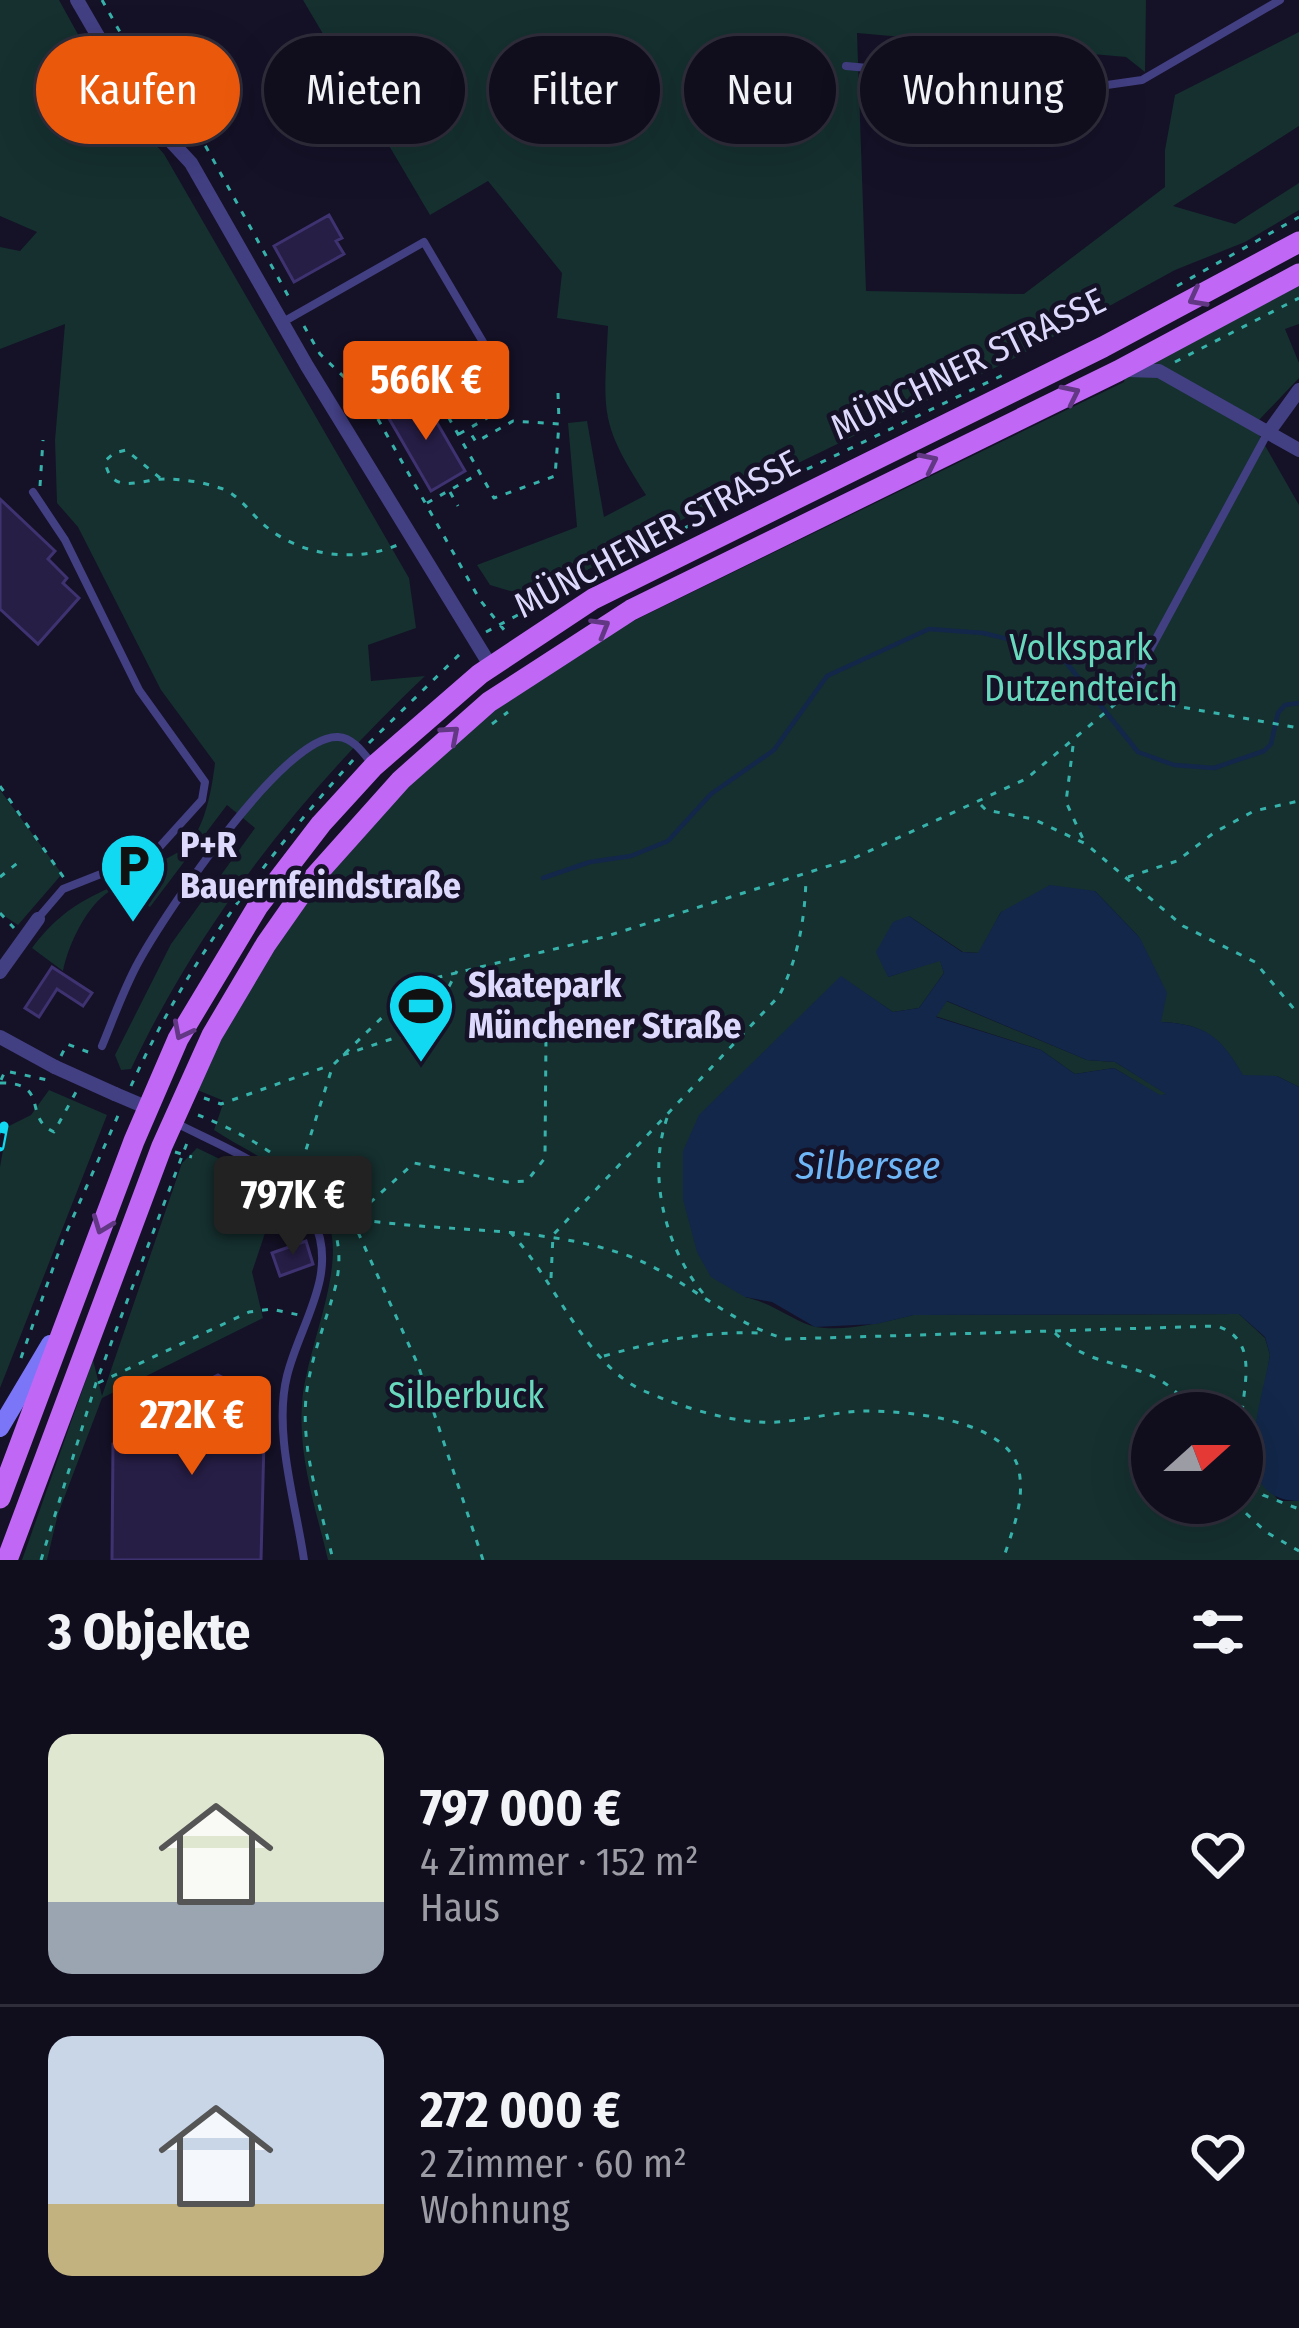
<!DOCTYPE html>
<html lang="de">
<meta charset="utf-8">
<style>
body{margin:0;font-family:"Fira Sans Condensed",sans-serif;background:#191626;color:#f1f3f6;height:100vh;display:flex;flex-direction:column;font-size:45px;white-space:nowrap}
*{box-sizing:border-box;margin:0}
p{font-size:39px;color:#9c9ca4}
.icon{flex:none;width:66px;height:66px;fill:none;stroke:currentColor;stroke-width:2;stroke-linecap:round;stroke-linejoin:round}
.map{position:relative;height:1560px;overflow:hidden}
.sheet{display:flex;flex-direction:column;background:#100d1d;flex:1}
.sheet>*{flex:none}
.banner{position:absolute;left:36px;top:36px;width:1227px;height:108px;display:flex;gap:24px}
.needle{width:78px;rotate:69deg}
.controls{position:absolute;left:1131px;top:1392px;display:grid;gap:24px}
.controls a{display:grid;place-items:center;width:132px;height:132px;border-radius:50%;background:#100d1d;box-shadow:0 12px 48px #0002,0 0 0 3px #302d3b;font-size:60px}
.price{position:absolute;translate:-50% -102px;padding:0 27px;border-radius:12px;background:#ea580c;color:#fff;font-size:39px;line-height:78px;filter:drop-shadow(0 3px 6px #0008)}
.price::after{content:'';position:absolute;left:50%;top:72px;width:36px;height:27px;margin-left:-18px;background:inherit;clip-path:polygon(0 0,100% 0,50% 100%)}
.price.active{background:#222;color:#fff}
ul{padding:0;list-style:none}
li{display:flex;align-items:center;gap:36px;height:300px;padding:0 48px}
li+li{border-top:3px solid #302d3b}
li span{display:grid;place-items:center;flex:none;width:336px;height:240px;border-radius:24px;color:#555}
li>.icon{margin-inline-start:auto}
span .icon{width:144px;height:144px;fill:#fffc;stroke-width:1}
li b{font-size:51px}
h2{display:flex;justify-content:space-between;align-items:center;height:144px;padding:0 48px;font-size:51px}
.pill{padding:0 42px;border-radius:54px;background:#100d1d;box-shadow:0 12px 48px #0002,0 0 0 3px #302d3b;font-size:42px;line-height:108px}
.pill.active{background:#ea580c;color:#fff}
.map>svg:first-child{display:block}
</style>
<div class="map">
<svg width="1299" height="1560" viewBox="0 0 1299 1560">
<rect width="100%" height="100%" fill="#151127"/>
<path fill="#15302f" fill-rule="evenodd" d="M0,0H59L111,94L164,154L409,578L416,628L368,645L371,681L425,676C304,791 203,917 131,1069L121,1070L115,1055L171,944L255,828L227,805L150,907L124,890L119,897L110,891C87,905 68,945 63,971L32,948C72,895 104,895 156,864C166,858 182,852 189,844C206,824 212,787 215,763L161,690L78,527L57,503L55,440L65,324L0,349V247L20,251L37,232L0,216Z
M303,0H1146L1145,72L1126,57L857,33L866,291L1024,294L1165,187V150L1175,95L1299,32V126L1173,206L1235,224L1299,183V210L1245,242L1175,270L1011,360L693,514L534,598L490,585L477,565L577,527L568,423L587,421L604,517L646,495C598,421 604,412 608,326L557,318L562,273L488,181L430,215Z
M1299,282V324L1285,329L1299,363V378L1259,420V435L1299,505V1087L1277,1076H1243C1221,1037 1205,1024 1161,1022L1139,937L1095,891L1001,912L979,953L963,952L909,916L888,977L940,960L944,973L919,1008L893,1012L841,977L745,1297C773,1303 796,1323 816,1327C846,1332 884,1322 913,1315L1239,1314L1265,1338L1270,1355L1252,1467L1279,1501H1299V1560H328C316,1509 298,1457 302,1404C305,1351 347,1268 328,1222C309,1176 253,1156 214,1130L224,1101L195,1089L264,959L359,833L464,731L584,645L1124,382L1126,375ZM1152,1413H1242V1503H1152Z
M0,790L62,874L18,925L0,913Z
M946,1001L1087,1060L1115,1062L1167,1094L1160,1096L1114,1068L1075,1074L1041,1050L935,1016Z
M49,1090L107,1115L0,1388V1167L7,1127L31,1115Z
M197,1148L280,1188L252,1272L263,1318L102,1398L58,1514L47,1560H22L93,1360L102,1396L182,1163Z"/>
<path fill="#12274a" fill-rule="evenodd" d="M1050,885L1095,891L1140,938L1167,993L1161,1022C1206,1024 1221,1037 1243,1075L1277,1076L1299,1087V1501C1225,1500 1262,1403 1270,1355L1265,1337L1239,1314L914,1315L876,1324L815,1327L772,1302L745,1297L711,1277L697,1252L683,1199V1151L699,1115L841,976L893,1012L919,1008L944,973L940,961L888,977L876,952L893,922L909,916L962,952L978,953L1001,912ZM947,1001L1087,1060L1115,1062L1166,1094L1160,1095L1114,1068L1075,1074L1041,1050L936,1017Z"/>
<g fill="none" stroke-linecap="round" stroke-linejoin="round">
<path stroke="#12274a" stroke-width="4.5" d="M543,878L590,862L631,856L668,841L711,794L774,750L827,676L929,629L983,633L1057,651L1138,752L1174,765L1214,768L1264,751L1271,744L1278,713L1285,705L1299,703"/>
</g>
<path fill="#271e46" stroke="#3f3271" stroke-width="3" d="M329,215L342,238L336,241L344,254L294,282L274,246Z
M421,395L465,471L431,491L387,415Z
M0,499L55,551L48,559L67,578L63,583L79,598L38,644L0,609Z
M52,967L92,993L83,1006L57,989L39,1017L25,1008Z
M306,1241L313,1264L280,1276L272,1253Z
M218,1375L265,1400L261,1560H112L113,1444L126,1437V1423Z"/>
<g fill="none" stroke-linecap="round" stroke-linejoin="round">
<path stroke="#37b2ab" stroke-width="3" stroke-dasharray="6 9" stroke-linecap="butt" d="M102,0L152,89L205,145L291,301
M1177,286L1299,217
M304,326L320,354L366,398L480,600L509,636
M1175,362L1299,298
M419,365L494,498L555,476L559,424L513,421L476,442L468,429
M558,393L559,421
M459,434L489,417L500,389
M160,478L126,450L114,453L105,461C111,497 141,479 165,479C182,479 203,482 220,488C237,493 249,511 262,523C299,557 358,564 402,543
M40,486L43,440
M450,492L458,506
M427,503L480,473
M486,632L649,545L1003,375
M1125,697L1299,728
M492,724L508,712
M369,743L465,649
M1073,746L1066,802L1083,839
M0,786L64,878
M981,805L986,810L1033,819L1086,844L1183,926L1255,962L1299,1015
M0,877L20,861
M1128,877L1177,861L1215,832L1254,811L1299,801
M0,913L14,928
M343,1055L428,1027L457,971
M61,1056L67,1044L96,1055
M1,1080L5,1071L48,1080
M0,1083C51,1082 22,1118 54,1132L76,1092
M131,1086C186,964 265,858 354,759
M204,1098L221,1104L331,1065
M198,1115C271,1144 361,1199 334,1292C324,1327 310,1360 306,1398C301,1452 321,1508 333,1560
M667,1118C646,1178 667,1254 708,1299
M175,1152L192,1157
M297,1178L333,1065L401,999L431,979L604,937L854,858L1026,779L1126,695
M330,1214C427,1235 527,1222 623,1254C682,1274 725,1322 786,1339L1217,1326C1257,1339 1245,1379 1242,1413
M510,1232C554,1278 585,1365 644,1391C681,1407 737,1425 777,1422C808,1420 837,1411 868,1411C910,1411 1009,1420 1019,1471C1025,1502 1012,1531 1003,1560
M551,1278L553,1235L779,996C798,959 805,919 806,878
M1055,1333C1102,1380 1152,1350 1193,1413
M604,1356C656,1341 705,1331 759,1333
M21,1358L63,1240L120,1111
M98,1383L249,1312L271,1309L299,1315
M1242,1455L1263,1495L1299,1509
M1235,1503L1266,1532L1299,1551
M41,1560L96,1383L187,1143
M483,1560L418,1365L352,1219L414,1163L507,1182L527,1181L545,1158L546,1034"/>
<path stroke="#423f83" stroke-width="8" d="M846,66L1086,88L1142,80L1280,0
M283,322L424,242L483,342
M33,492L65,540L139,690L205,782L202,800L154,853L63,889L39,917
M1132,683L1267,434
M102,1046C114,1017 124,988 139,961C165,914 284,734 338,737C354,738 364,754 373,765
M176,1123C240,1156 338,1188 320,1279C313,1313 295,1343 287,1376C273,1432 296,1504 304,1560"/>
<path stroke="#423f83" stroke-width="14" d="M77,0L139,107L191,163L307,366L490,665
M1127,370L1159,371L1299,450
M1268,433L1299,390
M0,972L38,919
M0,1037L55,1067
M115,1094L148,1108"/>
<path stroke="#7a76f7" stroke-width="18" d="M0,1428L50,1344"/>
<path stroke="#c167f6" stroke-width="21" d="M0,1498L134,1141L178,1039L258,906L321,824L374,766L480,674L593,599L1103,347L1299,242
M7,1560L162,1146L212,1035L266,944L308,884L401,780L489,702L631,610L1118,371L1299,274"/>
<g stroke="#11d9f1" stroke-width="9">
<path id="rail" d="M0,1147L4,1126"/>
</g>
<use href="#rail" stroke="#151127" stroke-width="4.5" stroke-dasharray="14" stroke-linecap="butt"/>
<path stroke="#423f83" stroke-width="14" d="M55,1067L115,1094"/>
</g>
<defs><path id="oneway-chevron" d="M-2-3.5L2.5 0L-2 3.5" fill="none" stroke-width="1.6" stroke-linecap="round" stroke-linejoin="round" transform="scale(3)"/></defs>
<g stroke="#623884">
<use href="#oneway-chevron" transform="translate(1197 298) rotate(152)"/>
<use href="#oneway-chevron" transform="translate(1071 394) rotate(-26)"/>
<use href="#oneway-chevron" transform="translate(929 462) rotate(-26)"/>
<use href="#oneway-chevron" transform="translate(601 627) rotate(-30)"/>
<use href="#oneway-chevron" transform="translate(451 734) rotate(-41)"/>
<use href="#oneway-chevron" transform="translate(182 1031) rotate(117)"/>
<use href="#oneway-chevron" transform="translate(102 1225) rotate(111)"/>
</g>
<defs>
<g id="parking-pin" transform="scale(3.45)"><path d="M0 17L-7.5 6A9.5 9.5 0 1 1 7.5 6Z" fill="#11d9f1" stroke="#151127"/><path d="M-3.5-5.5H1a3.5 3.5 0 0 1 0 7H-1V5.5H-3.5ZM-1-3.4V-.6H.8a1.4 1.4 0 0 0 0-2.8Z" fill="#111"/></g>
<g id="stadium-pin" transform="scale(3.45)"><path d="M0 17L-7.5 6A9.5 9.5 0 1 1 7.5 6Z" fill="#11d9f1" stroke="#151127"/><path d="M0-5a6.5 5 0 1 0 0 10a6.5 5 0 1 0 0-10ZM-3.5-1.8h7v3.6h-7Z" fill="#111"/></g>
</defs>
<g fill-rule="evenodd">
<use href="#parking-pin" x="133" y="866"/>
<use href="#stadium-pin" x="421" y="1006"/>
</g>
<g text-anchor="middle" dominant-baseline="central" stroke-width="9" stroke-linejoin="round" paint-order="stroke">
<g font-size="36" fill="#ddd9fd" stroke="#151127">
<text transform="translate(968 364) rotate(-26)">MÜNCHNER STRASSE</text>
<text transform="translate(657 534) rotate(-28)">MÜNCHENER STRASSE</text>
</g>
<g font-size="36" fill="#69d9be" stroke="#151127">
<text x="1081" y="648">Volkspark<tspan x="1081" dy="41">Dutzendteich</tspan></text>
<text x="466" y="1396">Silberbuck</text>
</g>
<g font-size="36" font-weight="bold" fill="#ddd9fd" stroke="#151127" text-anchor="start">
<text x="180" y="845">P+R<tspan x="180" dy="41">Bauernfeindstraße</tspan></text>
<text x="468" y="985">Skatepark<tspan x="468" dy="41">Münchener Straße</tspan></text>
</g>
<g font-size="39" font-style="italic" fill="#6eb6f6" stroke="#151127">
<text x="868" y="1166">Silbersee</text>
</g>
</g>
</svg>
<div class="controls">
<a><svg class="needle" viewBox="-14 -14 28 28"><path d="M0-13l5 13h-10z" fill="#e53935"/><path d="M0 13l5-13h-10z" fill="#9c9ca4"/></svg></a>
</div>
<b class="price" style="left:426px;top:443px">566K €</b>
<b class="price active" style="left:293px;top:1258px">797K €</b>
<b class="price" style="left:192px;top:1478px">272K €</b>
<div class="banner">
<a class="pill active">Kaufen</a>
<a class="pill">Mieten</a>
<a class="pill">Filter</a>
<a class="pill">Neu</a>
<a class="pill">Wohnung</a>
</div>
</div>
<section class="sheet">
<h2>3 Objekte<svg class="icon" aria-label="filters" viewBox="0 0 24 24"><path d="M4 7h16M4 17h16"/><circle cx="9" cy="7" r="2"/><circle cx="15" cy="17" r="2"/></svg></h2>
<ul>
<li><span style="background:linear-gradient(#dfe7d0 70%,#9aa5b1 0)"><svg class="icon" aria-label="home" viewBox="0 0 24 24"><path d="M3 11l9-7 9 7M6 9v11h12V9"/></svg></span><div><b>797 000 €</b><p>4 Zimmer · 152 m²</p><p>Haus</p></div><svg class="icon" aria-label="heart" viewBox="0 0 24 24"><path d="M12 20l-8-8c-3-5 5-10 8-4 3-6 11-1 8 4z"/></svg></li>
<li><span style="background:linear-gradient(#c9d6e8 70%,#c2b280 0)"><svg class="icon" aria-label="home" viewBox="0 0 24 24"><path d="M3 11l9-7 9 7M6 9v11h12V9"/></svg></span><div><b>272 000 €</b><p>2 Zimmer · 60 m²</p><p>Wohnung</p></div><svg class="icon" aria-label="heart" viewBox="0 0 24 24"><path d="M12 20l-8-8c-3-5 5-10 8-4 3-6 11-1 8 4z"/></svg></li>
</ul>
</section>
